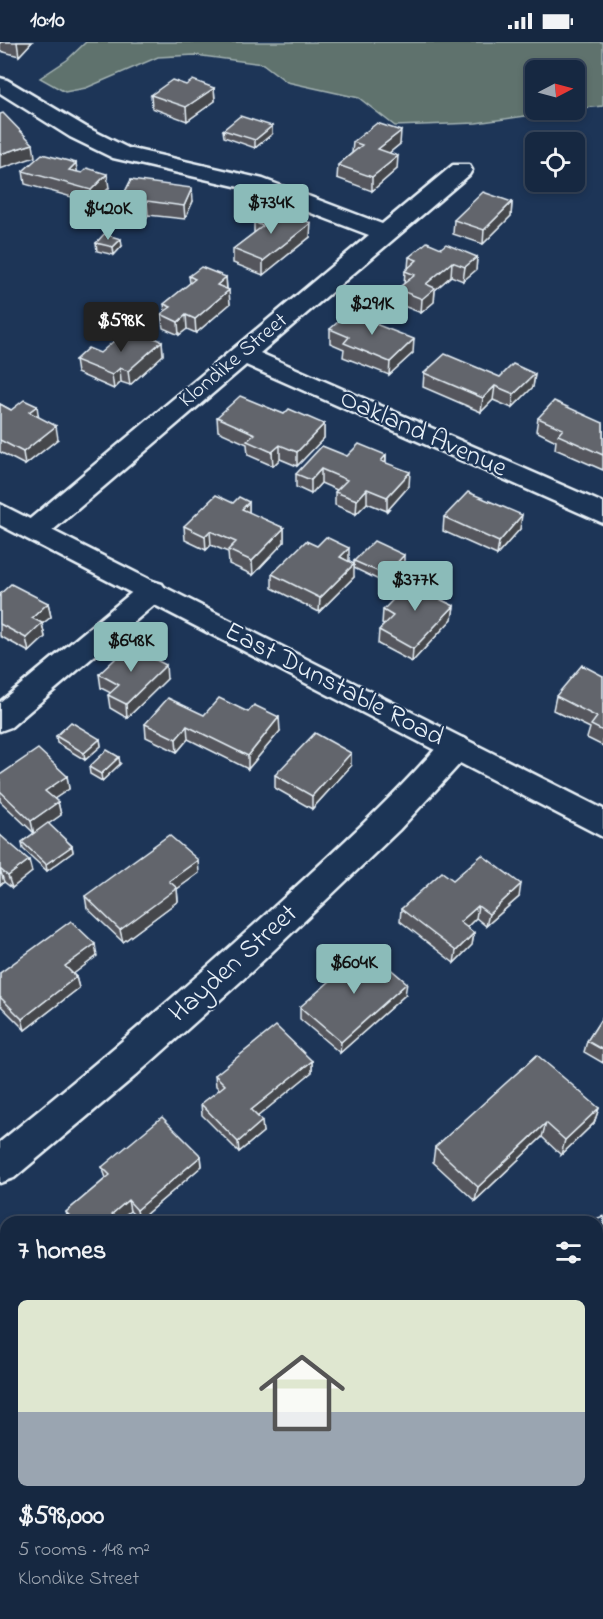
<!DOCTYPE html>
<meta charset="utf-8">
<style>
body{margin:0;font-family:"Indie Flower",sans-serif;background:#23344c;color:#f1f3f6;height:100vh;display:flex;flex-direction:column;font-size:22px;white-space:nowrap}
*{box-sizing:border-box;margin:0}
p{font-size:20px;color:#9ea6b1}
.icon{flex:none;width:33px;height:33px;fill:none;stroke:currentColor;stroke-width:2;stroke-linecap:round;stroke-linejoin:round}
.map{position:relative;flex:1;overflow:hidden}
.side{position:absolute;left:0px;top:1174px;width:603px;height:404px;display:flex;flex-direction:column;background:#162841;border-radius:18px 18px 0 0;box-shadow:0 3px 9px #0003,0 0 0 2px #35445a}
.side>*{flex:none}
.needle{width:39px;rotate:84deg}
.buttons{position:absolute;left:525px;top:18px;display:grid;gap:12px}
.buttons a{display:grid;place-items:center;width:60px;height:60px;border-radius:9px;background:#162841;box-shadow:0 3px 9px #0003,0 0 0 2px #35445a;font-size:30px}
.price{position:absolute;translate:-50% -51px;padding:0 14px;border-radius:6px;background:#8bbbb9;color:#111;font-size:20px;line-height:39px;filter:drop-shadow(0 2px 3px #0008)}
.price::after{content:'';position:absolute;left:50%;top:36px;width:18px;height:14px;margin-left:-9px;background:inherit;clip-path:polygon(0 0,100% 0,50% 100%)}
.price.selected{background:#222;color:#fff}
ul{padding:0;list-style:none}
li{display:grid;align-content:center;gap:12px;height:318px;padding:0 18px}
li+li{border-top:2px solid #35445a}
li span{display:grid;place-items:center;height:186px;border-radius:9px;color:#555}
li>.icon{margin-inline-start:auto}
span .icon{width:108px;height:108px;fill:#fffc;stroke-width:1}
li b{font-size:26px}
h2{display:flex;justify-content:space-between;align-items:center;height:72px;padding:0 18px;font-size:26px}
.status{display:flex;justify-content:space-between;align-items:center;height:42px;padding:0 30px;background:#162841;direction:ltr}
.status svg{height:16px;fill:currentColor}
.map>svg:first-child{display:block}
</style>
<div class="status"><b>10:10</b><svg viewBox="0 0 49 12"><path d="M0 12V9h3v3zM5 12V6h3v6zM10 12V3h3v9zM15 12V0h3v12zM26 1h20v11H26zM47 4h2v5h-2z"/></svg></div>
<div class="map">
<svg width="603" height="1577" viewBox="0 0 603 1577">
<rect width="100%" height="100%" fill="#1d3557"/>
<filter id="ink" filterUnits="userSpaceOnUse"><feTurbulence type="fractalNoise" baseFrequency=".0167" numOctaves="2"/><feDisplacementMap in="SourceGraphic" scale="12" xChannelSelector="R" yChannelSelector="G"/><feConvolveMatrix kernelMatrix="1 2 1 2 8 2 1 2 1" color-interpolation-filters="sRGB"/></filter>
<g filter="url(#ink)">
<path fill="#5e726d" stroke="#a3b2b2" stroke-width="1.5" d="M86,0H603V64L575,67L574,28H536V68H567L476,81L395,84L359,56L287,40L263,22L195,13L158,15L86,46L65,50L40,36L67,18Z"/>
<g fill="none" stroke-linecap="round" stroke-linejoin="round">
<g stroke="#e8f1f8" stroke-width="5">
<path id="minor" d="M0,36L7,38L86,85L128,106L263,137L382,182L453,123H469L472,128L469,133L260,311L603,461V481L246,323L45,495L35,498L25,495L21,488L25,481L369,193L248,147L113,116L70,95L0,51Z
M152,539L162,542L167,549L162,556L11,685L0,689V660L142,542Z
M455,694L466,697L471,706L466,715L399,788L251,930L134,1035L14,1136L0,1141V1100C98,1021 194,939 286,854C340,804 395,754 444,697Z
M603,1176V1218L597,1220V1180H592Z
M218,1572H267L265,1577H216Z"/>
</g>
<g stroke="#e8f1f8" stroke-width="5">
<path id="tertiary" d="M0,462L603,767V795L0,483Z"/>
</g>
<use href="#minor" fill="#1d3557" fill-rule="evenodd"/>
<use href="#tertiary" fill="#1d3557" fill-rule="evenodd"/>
</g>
<path fill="#54575d" stroke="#e8f1f8" stroke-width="1.5" d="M0,0H32L19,14L0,9Z
M214,46L215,59L187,79L152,66L151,53Z
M223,88L272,92L255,106L224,95Z
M353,100L400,102L389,111L397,127L372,149L337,136L338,123L352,111Z
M76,121L77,130L109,146L93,161L25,142L23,129Z
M131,138L193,159L185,177L148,173L144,181L119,178L118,164Z
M512,160L511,174L483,202L453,192L454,178Z
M279,176L310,195L263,233L233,221V207L254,191V180Z
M96,201L122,204L114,213L97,209Z
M441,206L477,215L476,228L463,239L451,234L435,248L434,260L421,271L396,261L397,247L404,242L405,229L408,226L409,215Z
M189,234L226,235L227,247L230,262L196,291L187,287L179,293L163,286L161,272L165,270L164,262L190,241Z
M377,282L413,311L389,333L343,315L344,307L330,301V287Z
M162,299L163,313L130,343L121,340L114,347L77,331L75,318L100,311Z
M424,331L500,335L535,332L533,345L512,366L493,358L481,370L423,345Z
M0,362L11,368L38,375L58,397L25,423L0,410Z
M284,372L324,382V396L297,424L280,417L273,424L248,413L247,402L218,389L217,375Z
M538,376L603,381V428L555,407L556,399L536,389Z
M386,413V421L409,444L387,469L367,461L356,472L335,463V450L337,448L321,441L311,452L296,445V432L347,414Z
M249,460V471L284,486V500L253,533L229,522L228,510L211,503L206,508L185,498L184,484L233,461Z
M444,475L520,487L497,513L443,489Z
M349,519L354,535L319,570L272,546V532Z
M354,519L404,521L385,541L354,526Z
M0,552L48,561L51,575L42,582L45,595L29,610L0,594Z
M442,558L454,564L452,577L412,620L378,602L379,588L384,583L382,582L383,568Z
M99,632L167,637L127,676L110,666L108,653L111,651L101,646Z
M603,634V704L587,696L590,686L553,668L556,654Z
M204,673L280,689L248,727L188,697L177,710L146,695L145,682Z
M56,694L100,697L101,704L85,718L57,701Z
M120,722L102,739L90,732L89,725Z
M351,724L312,767L275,746V733Z
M0,733L67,734L69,747L54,757L58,760L61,773L48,782L72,804L73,810L47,829L23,807L22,800L34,791L0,759Z
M0,793L32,830L12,846L4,840L0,843Z
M199,831L177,847L178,859L123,900L87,866L85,854Z
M453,838L519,855L486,884L476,876L467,885L474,891L472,903L454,921L400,879L401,867Z
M97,914L73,932L76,935L79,946L25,988L0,963V931Z
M405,953L340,1011L300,977V965Z
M603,974V1021L584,1010L587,999Z
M312,1019V1030L258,1074L263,1090L239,1110L202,1073L201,1062L220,1048L216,1044L215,1033Z
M599,1066L594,1081L561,1113L542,1095L475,1159L433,1120L435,1105Z
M201,1114L202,1124L139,1178L130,1169L119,1178L120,1180H69L66,1170L106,1136L102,1125Z
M597,1393L603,1399V1460L597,1454Z"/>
<path fill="#45474c" stroke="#e8f1f8" stroke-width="1.5" d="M17,0H32L19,14Z
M214,46L215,59L187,79L186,65Z
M272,84V92L255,106V98Z
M401,89L400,102L378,120V107Z
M33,102L35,115L0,127V112Z
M398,114L397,127L372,149V135Z
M76,121L78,135L69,128Z
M107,132L109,146L93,161L91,148Z
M192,146L193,159L185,177L184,164Z
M147,159L148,173L144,181L143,167Z
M512,160L511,174L483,202L484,188Z
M311,181L310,195L263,233V219Z
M121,197L122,204L114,213L113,205Z
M477,215L476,228L463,239L465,225Z
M452,220L451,234L435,248L434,260L421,271L422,257L426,242Z
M226,235L227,249L217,243Z
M229,248L230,262L196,291L195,277Z
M186,273L187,287L179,293L178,280Z
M377,274L376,287L370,280Z
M414,297L413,311L389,333L390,320Z
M162,299L163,313L130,343L128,329Z
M120,326L121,340L114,347L112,333Z
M535,332L533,345L512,366L514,352Z
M495,344L493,358L481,370L483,356Z
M37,364L39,378L29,370Z
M324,382V396L297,424V410Z
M56,384L58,397L25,423L23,410Z
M280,403V417L273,424L272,410Z
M386,413L385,427L381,419Z
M321,427V441L311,452V438Z
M410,430L409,444L387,469V455Z
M367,447V461L356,472L357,458Z
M249,460V474L242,467Z
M522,473L520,487L497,513L499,500Z
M284,486V500L253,533L252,519Z
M210,489L211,503L206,508L205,494Z
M349,506V520L340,515Z
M404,513V521L385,541L386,533Z
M354,522V535L319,570L320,556Z
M443,546L442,560L435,555Z
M48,561L51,575L42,582L45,595L29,610L26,596L32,576Z
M454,564L452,577L412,620L413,607Z
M166,623L167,637L127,676L126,662Z
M279,675L280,689L248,727V714Z
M187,684L188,697L177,710L176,697Z
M100,697L101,704L85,718L84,711Z
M351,711V724L312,767V754Z
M119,715L120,722L102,739L101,732Z
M67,734L69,747L48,761L45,749Z
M58,760L61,773L34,792L31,779Z
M72,804L73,810L47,829L46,822Z
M29,818L32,830L12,846L8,834Z
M198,818L199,831L177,847L178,859L123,900L120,888L169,839Z
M0,827L4,840L0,843Z
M521,842L519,855L486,884L489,872Z
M478,864L476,876L459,893L460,880Z
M474,891L472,903L454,921L456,909Z
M95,902L97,914L68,936L65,924Z
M76,935L79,946L25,988L22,977Z
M407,941L405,953L340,1011L341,1000Z
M312,1019V1030L252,1079L251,1068Z
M599,1066L594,1081L561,1113L565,1098Z
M262,1079L263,1090L239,1110L238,1100Z
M546,1081L542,1095L475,1159L478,1145Z
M201,1114L202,1124L139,1178L137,1168Z
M128,1158L130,1169L116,1180L112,1172Z
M6,1285V1297L0,1302V1290Z
M82,1572H91L86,1577H77Z"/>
<path fill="#62656c" stroke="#e8f1f8" stroke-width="1.5" d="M172,38L186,43L193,38L214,46L186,65L151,53Z
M3,71L33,102L0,112V72Z
M240,74L272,84L255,98L223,88Z
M377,81L401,89L378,107L398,114L372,135L338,123L362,103L353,100Z
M42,112L76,121L69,128L82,131L87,126L107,132L91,148L23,129Z
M131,138L192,146L184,164L147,159L143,167L118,164Z
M483,150L512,160L484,188L454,178Z
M266,171L279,176L285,171L311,181L263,219L233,207L263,184L254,180Z
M104,192L121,197L113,205L96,201Z
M427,200L441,206L446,202L477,215L465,225L452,220L426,242L435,246L422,257L397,247L415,233L405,229L417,218L409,215Z
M201,225L226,235L217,243L229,248L195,277L186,273L178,280L161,272L171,265L164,262L195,237L189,234Z
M365,269L377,274L370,280L414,297L390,320L344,301L349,295L330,287L348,271L358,275Z
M129,286L162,299L128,329L120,326L112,333L75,318L88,306L100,311Z
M445,312L500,335L513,322L535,332L514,352L495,344L483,356L424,331Z
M240,354L284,372L289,367L324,382L297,410L280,403L272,410L247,399L255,392L217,375Z
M24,358L37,364L29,370L56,384L23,410L0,398V362L11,368Z
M554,359L603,381V413L558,393L563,387L538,376Z
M359,402L386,413L381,419L410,430L387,455L367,447L357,458L335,450L347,438L321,427L311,438L296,432L322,404L347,414Z
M468,450L522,473L499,500L444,475Z
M216,453L233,461L239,455L249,460L242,467L284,486L252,519L228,508L236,500L210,489L205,494L184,484Z
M326,495L349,506L340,515L354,522L320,556L272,532L306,499L317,504Z
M374,499L404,513L386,533L354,519Z
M417,533L443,546L435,555L454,564L413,607L379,588L393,574L383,568Z
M11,542L48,561L32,576L42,581L26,596L0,582V552Z
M129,604L166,623L126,662L108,653L119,643L99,632Z
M582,623L603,634V689L591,683L597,675L556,654Z
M168,656L204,673L219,656L248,670L254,663L279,675L248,714L187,684L176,697L145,682Z
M71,680L100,697L84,711L56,694Z
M315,691L351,711L312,754L275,733Z
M38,707L67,734L45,749L58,760L31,779L0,749V733Z
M107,708L119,715L101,732L89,725Z
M48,781L72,804L46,822L22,800Z
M0,793L29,818L8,834L0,827Z
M169,793L198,818L169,839L177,846L120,888L85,854Z
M482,813L521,842L489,872L478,864L460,880L474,891L456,909L401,867L442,830L453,838Z
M71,879L95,902L65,924L76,935L22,977L0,955V931Z
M367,907L407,941L341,1000L300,965Z
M603,974V1008L587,999Z
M276,984L312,1019L251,1068L262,1079L238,1100L201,1062L225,1043L215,1033Z
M537,1013L599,1066L565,1098L546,1081L478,1145L435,1105Z
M162,1075L201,1114L137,1168L128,1158L112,1172L120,1180H75L66,1170L110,1133L102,1125Z
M6,1203V1285L0,1290V1208Z
M597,1393L603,1399V1448L599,1443L597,1445Z
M52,1572H82L77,1577H56Z
M396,1572H455L460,1577H392Z"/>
</g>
<g text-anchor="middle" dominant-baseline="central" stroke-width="4.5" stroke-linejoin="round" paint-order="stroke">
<g font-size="22" fill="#e8f1f8" stroke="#1d3557">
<text transform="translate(234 319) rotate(-40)">Klondike Street</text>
</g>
<g font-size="27" fill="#e8f1f8" stroke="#1d3557">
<text transform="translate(423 392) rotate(24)">Oakland Avenue</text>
<text transform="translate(334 643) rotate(27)">East Dunstable Road</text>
<text transform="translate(234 922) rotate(-42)">Hayden Street</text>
</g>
</g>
</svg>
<div class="buttons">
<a><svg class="needle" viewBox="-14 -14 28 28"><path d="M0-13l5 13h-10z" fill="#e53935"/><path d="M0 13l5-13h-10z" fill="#9ea6b1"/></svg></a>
<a><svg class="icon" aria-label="locate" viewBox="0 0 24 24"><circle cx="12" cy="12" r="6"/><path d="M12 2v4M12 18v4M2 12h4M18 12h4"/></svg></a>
</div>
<b class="price" style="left:271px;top:193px">$734K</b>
<b class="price" style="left:108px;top:199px">$420K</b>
<b class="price" style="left:372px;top:294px">$291K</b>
<b class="price selected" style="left:121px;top:311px">$598K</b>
<b class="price" style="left:415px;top:570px">$377K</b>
<b class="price" style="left:131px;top:631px">$648K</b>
<b class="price" style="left:354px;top:953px">$604K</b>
<section class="side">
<h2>7 homes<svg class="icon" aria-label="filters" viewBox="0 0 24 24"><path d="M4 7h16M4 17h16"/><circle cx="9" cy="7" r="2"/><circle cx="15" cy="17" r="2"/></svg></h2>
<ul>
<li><span style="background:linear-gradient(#dfe7d0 60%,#9aa5b1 0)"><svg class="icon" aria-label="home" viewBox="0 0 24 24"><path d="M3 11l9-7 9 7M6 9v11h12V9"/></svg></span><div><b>$598,000</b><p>5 rooms · 148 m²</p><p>Klondike Street</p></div></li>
</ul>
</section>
</div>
